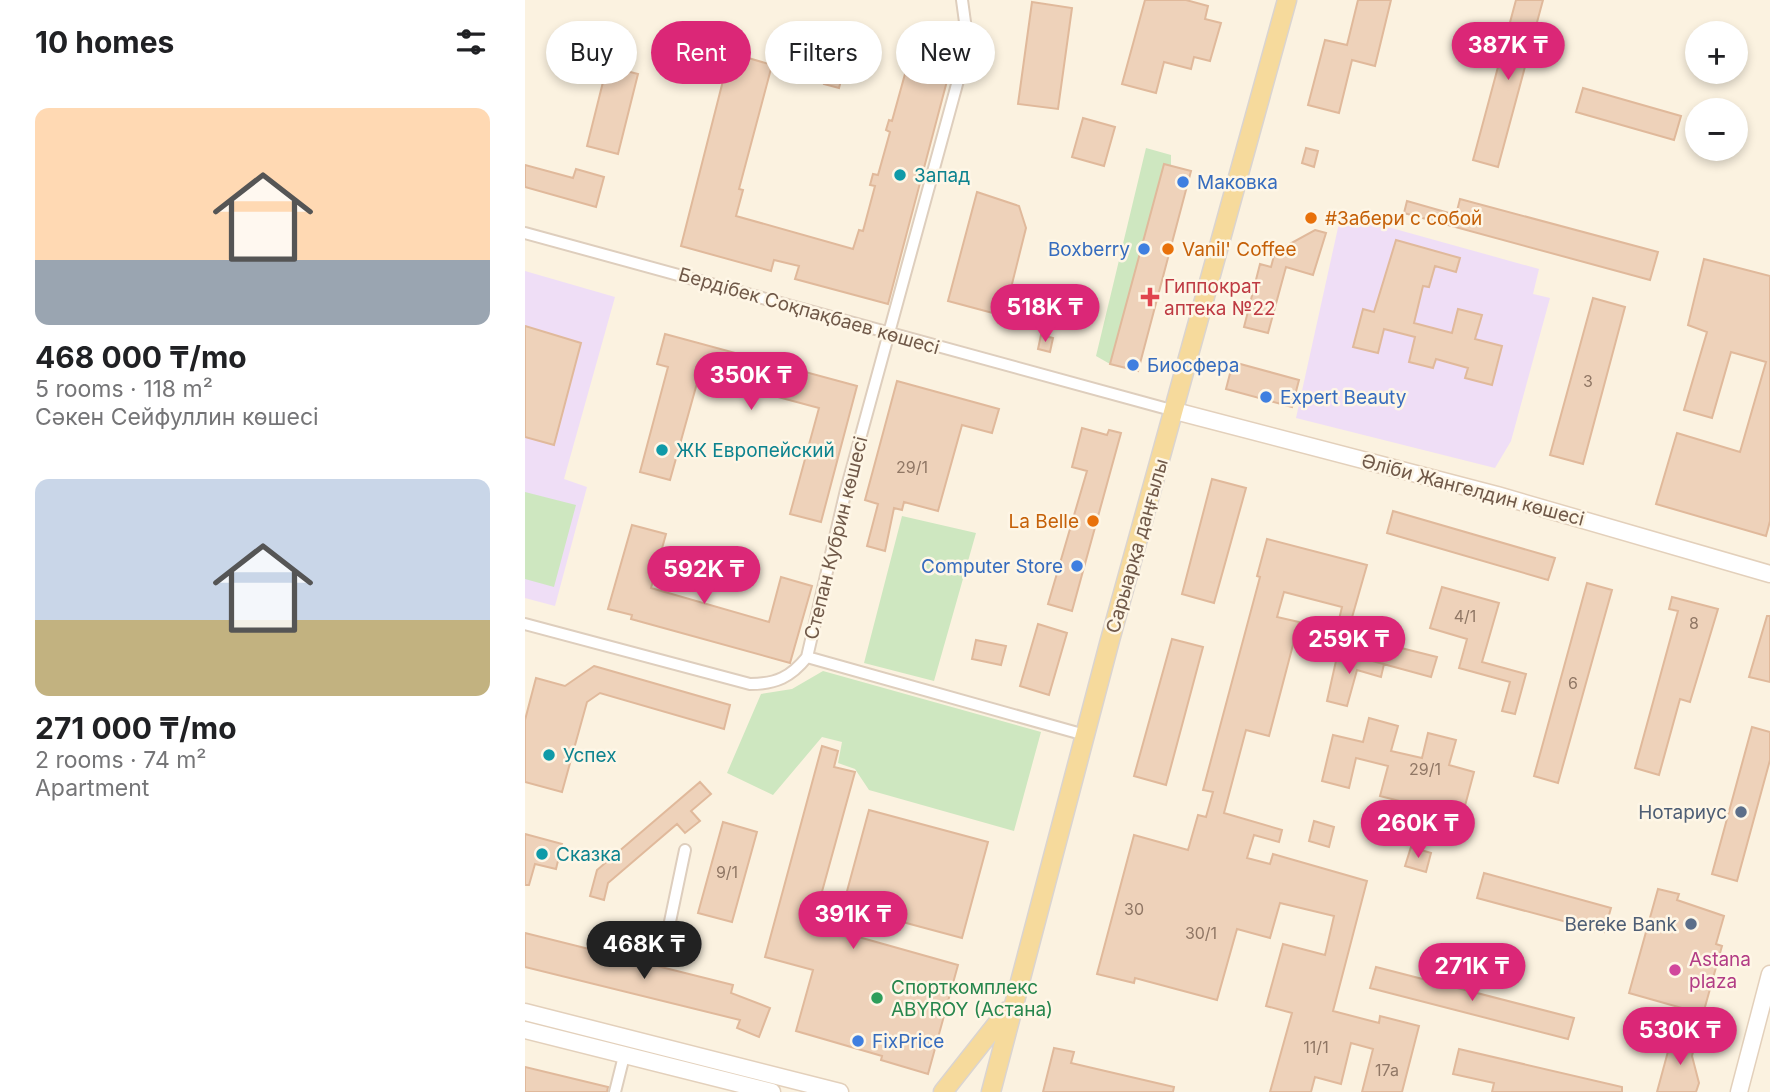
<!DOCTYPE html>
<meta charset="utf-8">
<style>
body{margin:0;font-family:Inter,sans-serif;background:#f2f2f2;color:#202124;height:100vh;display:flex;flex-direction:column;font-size:26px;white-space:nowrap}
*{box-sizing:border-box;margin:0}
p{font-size:23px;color:#757577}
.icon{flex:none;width:38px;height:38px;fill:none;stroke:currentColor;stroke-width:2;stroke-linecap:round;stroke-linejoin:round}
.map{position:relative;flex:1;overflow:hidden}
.drawer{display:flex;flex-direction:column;background:#fff;width:525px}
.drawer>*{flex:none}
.top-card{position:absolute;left:21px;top:21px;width:665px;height:63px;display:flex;gap:14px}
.fabs{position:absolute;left:1160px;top:21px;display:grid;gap:14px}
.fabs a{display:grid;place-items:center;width:63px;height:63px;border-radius:50%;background:#fff;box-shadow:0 4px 10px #0003;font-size:35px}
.price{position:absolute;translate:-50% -60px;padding:0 16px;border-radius:24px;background:#db2777;color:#fff;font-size:23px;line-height:46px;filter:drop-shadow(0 2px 4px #0008)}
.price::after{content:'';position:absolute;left:50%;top:42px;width:21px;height:16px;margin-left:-10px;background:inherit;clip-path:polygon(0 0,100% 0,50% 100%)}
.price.selected{background:#222;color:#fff}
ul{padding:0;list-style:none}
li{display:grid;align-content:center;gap:14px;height:371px;padding:0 35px}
li span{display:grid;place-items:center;height:217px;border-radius:14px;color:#555}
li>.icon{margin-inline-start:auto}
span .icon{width:126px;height:126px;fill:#fffc;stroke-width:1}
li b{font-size:30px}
h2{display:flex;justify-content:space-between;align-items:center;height:84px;padding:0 35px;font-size:30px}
.chip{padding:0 24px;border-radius:32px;background:#fff;box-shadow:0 4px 10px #0003;font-size:24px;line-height:63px}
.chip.selected{background:#db2777;color:#fff}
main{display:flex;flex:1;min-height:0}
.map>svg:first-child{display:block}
</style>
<main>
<section class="drawer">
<h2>10 homes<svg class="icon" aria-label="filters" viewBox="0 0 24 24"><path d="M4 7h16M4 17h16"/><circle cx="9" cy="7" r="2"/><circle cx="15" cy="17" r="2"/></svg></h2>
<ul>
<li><span style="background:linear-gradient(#ffd9b3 70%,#9aa5b1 0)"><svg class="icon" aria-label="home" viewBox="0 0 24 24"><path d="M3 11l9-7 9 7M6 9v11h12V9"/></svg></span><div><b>468 000 ₸/mo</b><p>5 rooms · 118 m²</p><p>Сәкен Сейфуллин көшесі</p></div></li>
<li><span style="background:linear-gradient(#c9d6e8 65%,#c2b280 0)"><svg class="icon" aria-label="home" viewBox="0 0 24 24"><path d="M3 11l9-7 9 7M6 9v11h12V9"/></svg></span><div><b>271 000 ₸/mo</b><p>2 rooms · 74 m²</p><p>Apartment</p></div></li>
</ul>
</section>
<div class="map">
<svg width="1245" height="1092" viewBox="0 0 1245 1092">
<rect width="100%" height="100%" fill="#fbf2e0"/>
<path fill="#efdef6" d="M816,214L1014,269L1008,294L1025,298L986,441L970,468L771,418Z
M0,271L90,297L39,479L62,487L30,606L0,598Z"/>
<path fill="#cee7c0" d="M621,148L646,155V166L639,164L585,364L571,356Z
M0,492L51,505L29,587L0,579Z
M377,516L451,533L409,681L339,663Z
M298,671L516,732L489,831L344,790L330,769L313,763L317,742L297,737L248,795L202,773L236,694L267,689Z"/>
<path fill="#eed2ba" stroke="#e0b99b" stroke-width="2" d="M620,0H661L683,6L680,19L696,23L685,61L669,57L666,69L639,62L631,93L597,84Z
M833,0H866L850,66L827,60L814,113L783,105L800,40L822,45Z
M991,0H1018L973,167L948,160Z
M507,2L547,8L533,109L493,104Z
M388,45L415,53L414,59L427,62L363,304L270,279L274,266L249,260L246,271L156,246L203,61L218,65L220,57L247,65L214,189L218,190L211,216L328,249L334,230L338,231L350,186L345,185L348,174L353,175L365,132L361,130L364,120L367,121Z
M308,47L324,51L314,88L299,84Z
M82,66L113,74L93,154L62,146Z
M1058,88L1156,116L1149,140L1051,112Z
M558,118L590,127L579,166L547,157Z
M781,148L793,151L789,167L777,163Z
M639,164L666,171L613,371L585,364Z
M0,165L48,178L51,169L79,177L71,207L0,187Z
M452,192L494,206L501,228L479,316L423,301Z
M935,199L1133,252L1125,280L879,213L882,201L931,215Z
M790,230L801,233L788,275L761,267L743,333L719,327L735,264L746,267L750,252Z
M871,240L935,258L931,272L910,266L904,287L898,286L889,323L927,333L933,309L957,315L950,339L977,346L967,385L940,378L943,368L911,359L908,368L884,362L890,337L859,329L853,353L828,347L838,309L849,312Z
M1179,259L1245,276V521L1241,536L1131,504L1152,433L1215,452L1241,362L1206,352L1187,418L1159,410L1182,332L1163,325Z
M1068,298L1100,307L1058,464L1025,455Z
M0,326L56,343L29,445L0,437Z
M140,334L332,386L296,522L265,514L294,408L174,376L145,480L115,472L143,367L132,364Z
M516,335L528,338L525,352L513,349Z
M708,362L774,380L767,407L701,389Z
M372,381L474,409L467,433L437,425L413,511L379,502L377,510L369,508L360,551L342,546L353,504L340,500Z
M557,428L582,435L584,430L596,433L547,611L523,604L562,471L547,467Z
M687,479L721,488L689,603L657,594Z
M868,511L1030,558L1023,580L862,533Z
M107,525L141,534L126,588L244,622L256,577L287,586L265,663L106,619L107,615L83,609Z
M742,539L842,565L822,635L811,632L817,607L759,592L752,617L774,622L744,736L721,730L699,813L757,830L754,842L729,835L722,858L745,864L748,854L842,881L808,1011L854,1023L855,1016L894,1026L877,1092H837L848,1049L826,1043L816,1084L790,1077L786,1092H745L767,1013L741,1006L758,944L800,955L809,916L755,903L745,938L712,929L692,1000L610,978L609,983L572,974L609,835L663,850L673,815L681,817L688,792L678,790L735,577L732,576Z
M1062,583L1087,590L1033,783L1009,776Z
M917,587L974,603L957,662L1001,674L990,714L977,711L985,682L934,668L942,639L905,628Z
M1147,597L1193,609L1165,702L1155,699L1134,775L1110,768L1153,611L1144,609Z
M1242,616H1245V682L1224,677Z
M513,624L542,633L524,695L495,686Z
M647,639L678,647L641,785L609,776Z
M451,640L481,646L476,665L447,659Z
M856,643L912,657L906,677L851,662Z
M813,652L859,664L856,677L832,670L822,706L802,701Z
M69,666L205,705L199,729L75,693L62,702L37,792L0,782V720L11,678L40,686Z
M844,718L873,726L866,751L897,758L903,733L931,740L924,765L949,772L937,817L855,796L863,766L831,758L824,788L797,781L808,735L838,742Z
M1227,727L1245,732V760L1212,881L1187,874Z
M297,746L313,751L309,767L330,772L290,917L300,919L298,927L433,965L403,1074L356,1060L357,1056L271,1031L288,970L240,957Z
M175,782L186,794L166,811L175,821L160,833L152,824L83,883L79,900L65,896L72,870Z
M344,810L463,842L437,938L318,906Z
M789,821L809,827L804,847L784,841Z
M198,822L232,832L207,922L173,913Z
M0,834L37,844L31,869L10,864L4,885H0Z
M886,847L906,853L901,872L880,866Z
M959,873L1086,908L1079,932L952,898Z
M1133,889L1154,894L1152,900L1199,916L1191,944L1197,946L1178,1014L1104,993Z
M0,933L208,985L206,993L245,1008L234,1037L212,1028L215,1020L0,967Z
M851,967L1049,1018L1043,1039L845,988Z
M1148,1033L1171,1040L1167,1056L1174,1083L1171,1092H1132Z
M529,1048L549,1052L546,1063L649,1087L648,1092H518Z
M934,1049L1097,1087V1092H967L969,1083L928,1074Z
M0,1067L83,1087L82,1092H0Z"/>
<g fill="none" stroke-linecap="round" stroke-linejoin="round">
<g stroke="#decebd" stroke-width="14">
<path id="street" d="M0,233L650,411
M0,624L225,684C251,684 266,677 282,657L321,490L443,44L437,0
M282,657L560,735
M137,960L160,850
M90,1092L99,1056"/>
</g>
<g stroke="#e3d0bb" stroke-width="19">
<path id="secondary" d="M650,411L972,495L1245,574
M0,1012L315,1092
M0,1030L247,1092
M1214,1092L1245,974"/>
</g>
<g stroke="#dad4d0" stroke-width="21">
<path id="primary" d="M418,1092L482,1011
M466,1092L585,640L762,0"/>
</g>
<use href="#street" stroke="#fff" stroke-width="10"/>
<use href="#secondary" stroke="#fff" stroke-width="16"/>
<use href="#primary" stroke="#f6da9c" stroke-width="18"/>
</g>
<g fill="#0f9aa8" stroke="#fef6e6" stroke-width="2.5">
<circle cx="375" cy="175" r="7"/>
<circle cx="137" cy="450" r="7"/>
<circle cx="24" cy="755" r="7"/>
<circle cx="17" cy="854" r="7"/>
</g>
<g fill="#3f7fe0" stroke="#fef6e6" stroke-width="2.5">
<circle cx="658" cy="182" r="7"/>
<circle cx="619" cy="249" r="7"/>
<circle cx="608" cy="365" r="7"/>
<circle cx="741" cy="397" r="7"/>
<circle cx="552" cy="566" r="7"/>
<circle cx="333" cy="1041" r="7"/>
</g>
<g fill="#e8710a" stroke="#fef6e6" stroke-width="2.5">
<circle cx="786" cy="218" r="7"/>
<circle cx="643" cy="249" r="7"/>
<circle cx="568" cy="521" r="7"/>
</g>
<path fill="#e0444e" stroke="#fef6e6" stroke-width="2.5" d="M621.5 286.5h7v7h7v7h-7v7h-7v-7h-7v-7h7z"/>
<g fill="#5c6f8a" stroke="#fef6e6" stroke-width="2.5">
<circle cx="1216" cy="812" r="7"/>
<circle cx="1166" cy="924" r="7"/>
</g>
<circle fill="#d1479c" stroke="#fef6e6" stroke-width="2.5" cx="1150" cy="970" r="7"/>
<circle fill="#2e9e5b" stroke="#fef6e6" stroke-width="2.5" cx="352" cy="998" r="7"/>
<g text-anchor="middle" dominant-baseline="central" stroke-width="5" stroke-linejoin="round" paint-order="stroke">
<g font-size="16" fill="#907765">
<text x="1063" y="381">3</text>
<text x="387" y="467">29/1</text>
<text x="940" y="616">4/1</text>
<text x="1169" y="623">8</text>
<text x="1048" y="683">6</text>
<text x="900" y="769">29/1</text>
<text x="202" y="872">9/1</text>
<text x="609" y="909">30</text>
<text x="676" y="933">30/1</text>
<text x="791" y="1047">11/1</text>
<text x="862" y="1070">17а</text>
</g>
<g font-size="19" fill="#0d838f" stroke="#fef6e6" text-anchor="start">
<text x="389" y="175">Запад</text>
<text x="151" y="450">ЖК Европейский</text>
<text x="38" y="755">Успех</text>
<text x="31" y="854">Сказка</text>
</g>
<g font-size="19" fill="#366cbe" stroke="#fef6e6" text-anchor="start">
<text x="672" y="182">Маковка</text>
<text x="605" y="249" text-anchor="end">Boxberry</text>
<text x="622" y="365">Биосфера</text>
<text x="755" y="397">Expert Beauty</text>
<text x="538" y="566" text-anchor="end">Computer Store</text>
<text x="347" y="1041">FixPrice</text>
</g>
<g font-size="19" fill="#c56008" stroke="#fef6e6" text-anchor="start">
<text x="800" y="218">#Забери с собой</text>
<text x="657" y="249">Vanil' Coffee</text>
<text x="554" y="521" text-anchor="end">La Belle</text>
</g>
<g font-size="19" fill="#be3a42" stroke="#fef6e6" text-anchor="start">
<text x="639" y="286">Гиппократ<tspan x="639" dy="22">аптека №22</tspan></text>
</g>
<g font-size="19" fill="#705949" stroke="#fef6e6">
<text transform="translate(284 311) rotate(16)">Бердібек Соқпақбаев көшесі</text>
<text transform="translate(948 490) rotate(15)">Әліби Жангелдин көшесі</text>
<text transform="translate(311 538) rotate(-76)">Степан Кубрин көшесі</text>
<text transform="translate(612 546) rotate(-74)">Сарыарқа даңғылы</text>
</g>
<g font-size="19" fill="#4e5e75" stroke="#fef6e6" text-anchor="end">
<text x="1202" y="812">Нотариус</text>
<text x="1152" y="924">Bereke Bank</text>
</g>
<g font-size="19" fill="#b23c85" stroke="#fef6e6" text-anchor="start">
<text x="1164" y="959">Astana<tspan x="1164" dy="22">plaza</tspan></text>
</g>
<g font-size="19" fill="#27864d" stroke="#fef6e6" text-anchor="start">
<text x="366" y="987">Спорткомплекс<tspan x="366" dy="22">ABYROY (Астана)</tspan></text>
</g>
</g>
</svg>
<div class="fabs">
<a>+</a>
<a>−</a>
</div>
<b class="price" style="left:983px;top:82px">387K ₸</b>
<b class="price" style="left:520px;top:344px">518K ₸</b>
<b class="price" style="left:226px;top:412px">350K ₸</b>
<b class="price" style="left:179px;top:606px">592K ₸</b>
<b class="price" style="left:824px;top:676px">259K ₸</b>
<b class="price" style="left:893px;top:860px">260K ₸</b>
<b class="price" style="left:328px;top:951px">391K ₸</b>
<b class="price selected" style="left:119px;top:981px">468K ₸</b>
<b class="price" style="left:947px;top:1003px">271K ₸</b>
<b class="price" style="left:1155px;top:1067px">530K ₸</b>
<div class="top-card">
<a class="chip">Buy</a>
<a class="chip selected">Rent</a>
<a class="chip">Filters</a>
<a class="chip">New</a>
</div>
</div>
</main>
